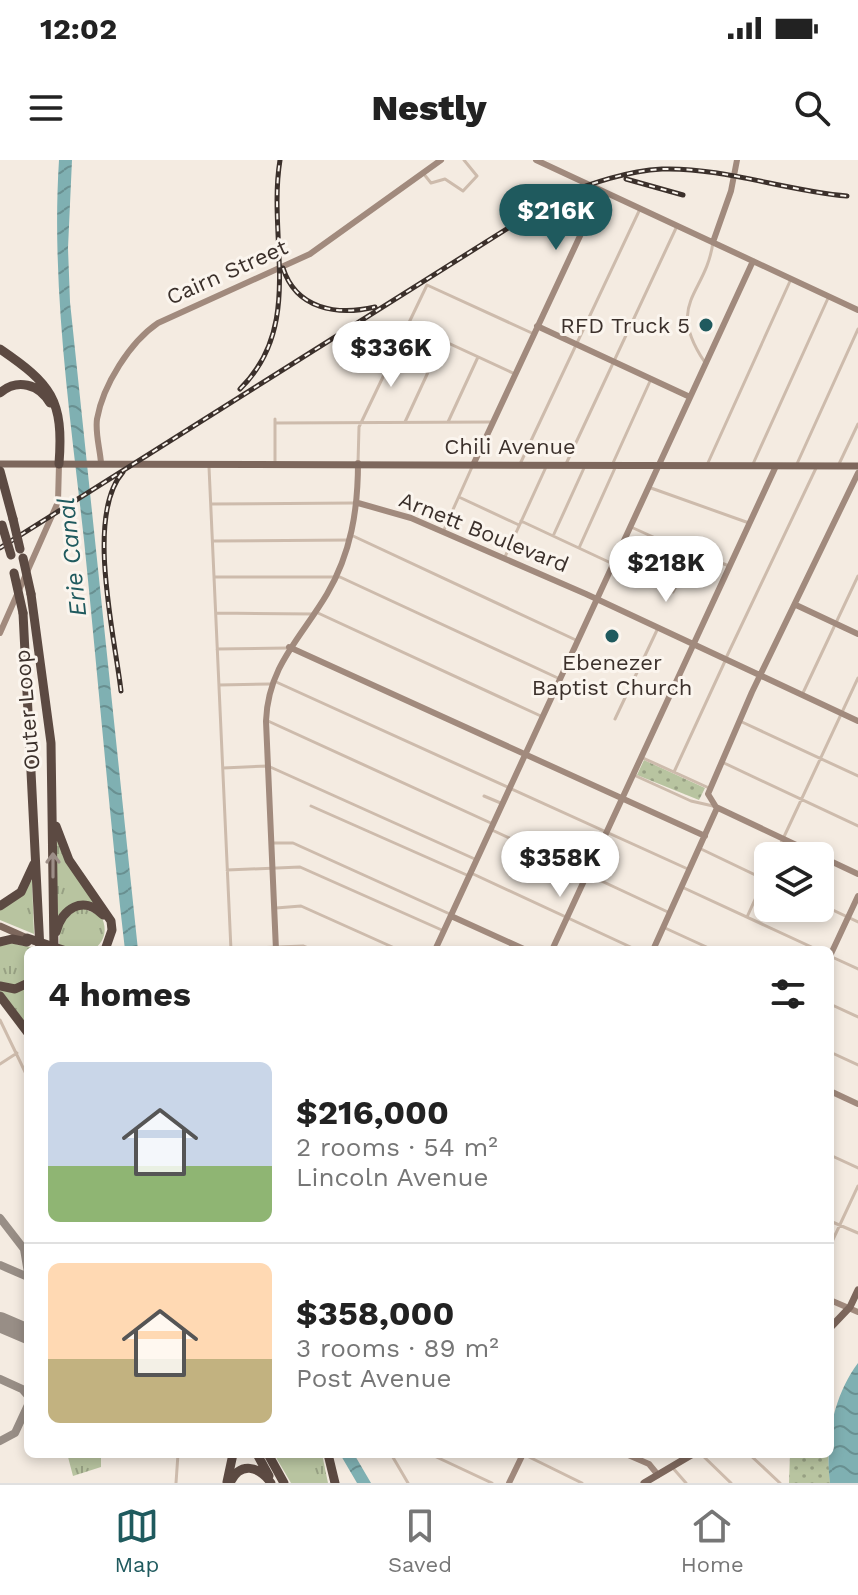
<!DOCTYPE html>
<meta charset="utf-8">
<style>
body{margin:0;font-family:"Work Sans",sans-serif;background:#f2f2f2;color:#222;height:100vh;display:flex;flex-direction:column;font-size:30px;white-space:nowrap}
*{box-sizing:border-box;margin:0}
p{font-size:26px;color:#767676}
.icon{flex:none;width:44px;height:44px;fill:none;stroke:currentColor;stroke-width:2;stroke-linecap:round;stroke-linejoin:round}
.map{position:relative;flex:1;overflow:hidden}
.details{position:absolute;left:24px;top:786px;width:810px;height:512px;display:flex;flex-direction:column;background:#fff;border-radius:12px;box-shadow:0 4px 12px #0003}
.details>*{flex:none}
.buttons{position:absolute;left:754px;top:682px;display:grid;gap:16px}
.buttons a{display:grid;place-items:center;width:80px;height:80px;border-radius:12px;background:#fff;box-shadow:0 4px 12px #0003;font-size:40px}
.price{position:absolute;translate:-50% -68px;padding:0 18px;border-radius:28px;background:#fff;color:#222;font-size:26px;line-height:52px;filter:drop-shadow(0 2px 4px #0008)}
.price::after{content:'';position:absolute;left:50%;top:48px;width:24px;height:18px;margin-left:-12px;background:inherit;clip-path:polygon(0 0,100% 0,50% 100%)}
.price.selected{background:#1f5a5e;color:#fff}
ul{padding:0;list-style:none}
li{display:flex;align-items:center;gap:24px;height:200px;padding:0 24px}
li+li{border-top:2px solid #e0e0e0}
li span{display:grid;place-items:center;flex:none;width:224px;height:160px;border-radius:12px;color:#555}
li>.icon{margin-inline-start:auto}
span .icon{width:96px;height:96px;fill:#fffc;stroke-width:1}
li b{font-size:34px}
h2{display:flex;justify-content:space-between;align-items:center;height:96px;padding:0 24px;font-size:34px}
.status{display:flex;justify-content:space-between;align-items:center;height:56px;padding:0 40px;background:#fff;direction:ltr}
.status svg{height:22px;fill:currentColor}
header{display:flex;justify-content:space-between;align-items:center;height:104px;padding:0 24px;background:#fff;font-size:36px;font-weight:800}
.menu{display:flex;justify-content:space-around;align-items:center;height:112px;border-top:2px solid #e0e0e0;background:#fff;font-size:22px;color:#767676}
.menu a{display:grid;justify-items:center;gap:4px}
.menu .selected{color:#1f5a5e}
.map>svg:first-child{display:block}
</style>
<div class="status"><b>12:02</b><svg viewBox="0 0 49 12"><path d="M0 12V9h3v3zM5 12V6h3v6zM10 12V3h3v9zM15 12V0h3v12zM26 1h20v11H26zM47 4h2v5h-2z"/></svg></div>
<header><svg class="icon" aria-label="menu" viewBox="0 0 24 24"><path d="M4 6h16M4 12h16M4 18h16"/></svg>Nestly<svg class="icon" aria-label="search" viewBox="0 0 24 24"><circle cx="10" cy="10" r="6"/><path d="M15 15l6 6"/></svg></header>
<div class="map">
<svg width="858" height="1323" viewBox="0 0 858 1323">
<defs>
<pattern id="grass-tufts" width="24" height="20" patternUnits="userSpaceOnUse" patternTransform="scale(2)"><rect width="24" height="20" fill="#b8c4a0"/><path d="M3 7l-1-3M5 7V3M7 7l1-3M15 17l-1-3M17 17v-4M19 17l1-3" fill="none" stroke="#97a083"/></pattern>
<pattern id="park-dots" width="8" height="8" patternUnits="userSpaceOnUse" patternTransform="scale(2)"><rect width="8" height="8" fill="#b8c4a0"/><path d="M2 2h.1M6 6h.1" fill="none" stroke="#97a083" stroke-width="1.8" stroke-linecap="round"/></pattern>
<pattern id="water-waves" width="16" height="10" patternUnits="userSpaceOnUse" patternTransform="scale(2)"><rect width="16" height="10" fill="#7fb0b2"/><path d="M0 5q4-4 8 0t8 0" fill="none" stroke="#699091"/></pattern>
</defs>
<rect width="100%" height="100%" fill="#f4ebe1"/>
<path fill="url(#grass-tufts)" d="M57,674L99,746L92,745L57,756Z
M32,720L34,774L0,760V747Z
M80,747L101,756C108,769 105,783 92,790H73L59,785L60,763Z
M6,782L35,788L28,790V821L22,825L0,824V785Z
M28,825V869L0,834V828Z
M274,1294H322L328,1323H291Z
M101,1295V1307L73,1316L68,1297Z"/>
<path fill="url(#park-dots)" d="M644,600L705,628L699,640L637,615Z
M790,1294H828L830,1323H789Z"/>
<path fill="url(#water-waves)" d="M59,0H72L68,88L70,142L138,790H125C109,654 98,517 84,380C70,254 51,126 59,0Z
M858,1203V1323H830C825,1284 832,1238 858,1203Z
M340,1294H354L371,1323H357Z"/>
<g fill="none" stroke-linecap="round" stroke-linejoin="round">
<path stroke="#988e86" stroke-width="8" d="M0,1058L24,1089L28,1113
M0,1105L28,1117
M0,1219L22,1229L28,1236
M0,1281L15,1273L28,1245"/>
<path stroke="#988e86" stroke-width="20" d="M0,1162L28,1174"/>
<path stroke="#cdbbac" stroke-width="3" d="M423,13L431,23L445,19L463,31L477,16L464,0
M407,164L515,214
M362,168L397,185
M704,201C665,142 706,135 713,82
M405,262L442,182
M448,262L478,197
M275,263L493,262
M521,302L640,49
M275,303V259
M358,303L359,267L427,125L534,174
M613,303L651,219
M566,304L677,66
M753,304L829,136
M839,304L858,264
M707,305L791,119
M796,306L858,169
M209,307L231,790
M651,328L749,363
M461,338L519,365
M211,344L354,343
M521,361L673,432L693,395
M631,367L693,395L699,394L729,406
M443,372L472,307
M554,374L584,308
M351,375L578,481
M214,381L350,380
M579,388L615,308
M504,399L546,307
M215,417H340L560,519
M216,453L314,454
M318,453L543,557
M217,489L288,488
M726,498L817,306
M274,521L690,710
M219,525L271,524
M802,535L858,416
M615,559L658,468
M268,561L493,664
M742,562L858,616
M643,598L709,628
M724,603L858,666
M223,608L268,606L477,700
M674,612L726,499
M636,616L691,641L713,646
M484,636L503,644
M311,646L469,716
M492,670L670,753
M272,683H293L452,755
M699,688L768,721
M775,696L858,518
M227,710L300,707L444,771
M471,713L637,790
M684,728L818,790
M820,744L858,762
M276,748L301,746L399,790
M747,757L768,711
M665,768L713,790
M231,789L303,786L313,790
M832,797L858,809
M830,844L858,857
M0,860L28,918
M830,892L858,905
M0,904L17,893
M830,995L858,1008
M830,1061L858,1073
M830,1086L858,1026
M391,1294L408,1323
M430,1294L492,1323
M701,1294L731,1323
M749,1294L780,1323
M525,1295L582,1323
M672,1307L686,1323
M176,1323L178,1294"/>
<path stroke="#a18a7d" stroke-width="6" d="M536,0L858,150
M713,82L731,31L737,0
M537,166L690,237
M101,303C100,289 95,273 97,259C103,225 130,182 158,163L310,94L441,0
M474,303L601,31
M858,313L752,532L708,634L716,647L858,714
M358,343L411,358L586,434L858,561
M796,445L858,474
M0,473L58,342L59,304
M289,487L705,676
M451,756L526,790
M276,790L266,561C268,506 301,478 327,434C351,393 358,350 358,303
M435,790L753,101
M552,790L776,306
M653,790L717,648
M830,796L858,736
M830,931L858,944
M830,1140L858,1152
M626,1294L649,1304L658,1315
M509,1323L523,1294"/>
<path stroke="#7d675c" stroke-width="7" d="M0,304L858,306
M0,766L27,778
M830,1168L850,1147L858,1130
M644,1323L693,1294"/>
<path stroke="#5c4a42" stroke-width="9" d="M0,189C51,224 64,239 59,304
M0,233C17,218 39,224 50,243
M0,311L13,359
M31,434L51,583L54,790
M23,453L40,790
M56,666L69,700L111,761L112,770L105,790
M0,746L21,732L34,704
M56,772C62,749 83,734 103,755
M0,782L12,779L27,782
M0,826L15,829L28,823
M0,836L28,873
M257,1294L269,1316
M268,1294L284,1323
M328,1294L335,1323
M227,1322L233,1294
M230,1323C240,1301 259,1306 271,1323"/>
<g stroke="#3b302b" stroke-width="5">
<path id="rail" d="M626,19L683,35
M283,108C296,149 337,156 375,147
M240,229C305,165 267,79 280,0
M0,388L559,36C592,23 627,11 662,9C723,7 786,31 847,36
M121,531C115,477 85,355 123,312"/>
</g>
<use href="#rail" stroke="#fbf5ee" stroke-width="2" stroke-dasharray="6" stroke-linecap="butt"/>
<path stroke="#5c4a42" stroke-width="9" d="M13,359L20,389
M2,365L11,395
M23,398L31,434
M14,413L23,453
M27,778L63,790"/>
</g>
<defs><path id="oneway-shaft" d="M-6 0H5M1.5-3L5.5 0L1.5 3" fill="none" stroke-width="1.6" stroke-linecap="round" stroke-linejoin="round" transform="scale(2)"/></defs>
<use stroke="#9c8e87" href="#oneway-shaft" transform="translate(53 705) rotate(-90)"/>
<g fill="#1f5a5e" stroke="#fbf5ee" stroke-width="3">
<circle cx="706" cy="165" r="8"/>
<circle cx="612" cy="476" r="8"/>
</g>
<g text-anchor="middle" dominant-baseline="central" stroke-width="6" stroke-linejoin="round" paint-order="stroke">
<g font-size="22" fill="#3b302b" stroke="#fbf5ee">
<text transform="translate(227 112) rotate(-24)">Cairn Street</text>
<text x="510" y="286">Chili Avenue</text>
<text transform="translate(484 372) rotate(22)">Arnett Boulevard</text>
<text transform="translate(27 550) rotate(-95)">Outer Loop</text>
</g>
<g font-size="22" fill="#3b302b" stroke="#fbf5ee" text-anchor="end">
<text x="690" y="165">RFD Truck 5</text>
<text x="612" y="502" text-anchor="middle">Ebenezer<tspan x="612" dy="25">Baptist Church</tspan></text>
</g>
<g font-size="24" font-style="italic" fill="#1f5a5e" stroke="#fbf5ee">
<text transform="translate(72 397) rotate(-96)">Erie Canal</text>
</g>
</g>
</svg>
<div class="buttons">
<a><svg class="icon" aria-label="layers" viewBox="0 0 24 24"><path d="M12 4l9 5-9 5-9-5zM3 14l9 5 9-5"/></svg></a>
</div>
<b class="price selected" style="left:556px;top:92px">$216K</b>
<b class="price" style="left:391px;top:229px">$336K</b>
<b class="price" style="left:666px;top:444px">$218K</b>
<b class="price" style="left:560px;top:739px">$358K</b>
<section class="details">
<h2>4 homes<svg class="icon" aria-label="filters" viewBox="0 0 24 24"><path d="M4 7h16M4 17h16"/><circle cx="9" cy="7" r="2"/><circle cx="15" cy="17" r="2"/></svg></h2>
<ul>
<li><span style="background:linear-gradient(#c9d6e8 65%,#8fb573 0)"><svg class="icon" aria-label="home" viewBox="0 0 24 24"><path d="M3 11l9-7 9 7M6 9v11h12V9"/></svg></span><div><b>$216,000</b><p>2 rooms · 54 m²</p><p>Lincoln Avenue</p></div></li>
<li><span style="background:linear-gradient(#ffd9b3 60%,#c2b280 0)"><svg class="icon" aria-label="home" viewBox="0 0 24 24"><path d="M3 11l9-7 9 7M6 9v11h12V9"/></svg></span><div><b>$358,000</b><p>3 rooms · 89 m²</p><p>Post Avenue</p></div></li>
</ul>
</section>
</div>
<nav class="menu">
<a class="selected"><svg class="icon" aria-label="map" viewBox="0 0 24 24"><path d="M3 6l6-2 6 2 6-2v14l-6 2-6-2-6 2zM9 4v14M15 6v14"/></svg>Map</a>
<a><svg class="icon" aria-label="saved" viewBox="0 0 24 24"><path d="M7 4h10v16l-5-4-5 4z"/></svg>Saved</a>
<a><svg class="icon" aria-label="home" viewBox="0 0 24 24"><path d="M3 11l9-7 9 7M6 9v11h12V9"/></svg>Home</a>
</nav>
